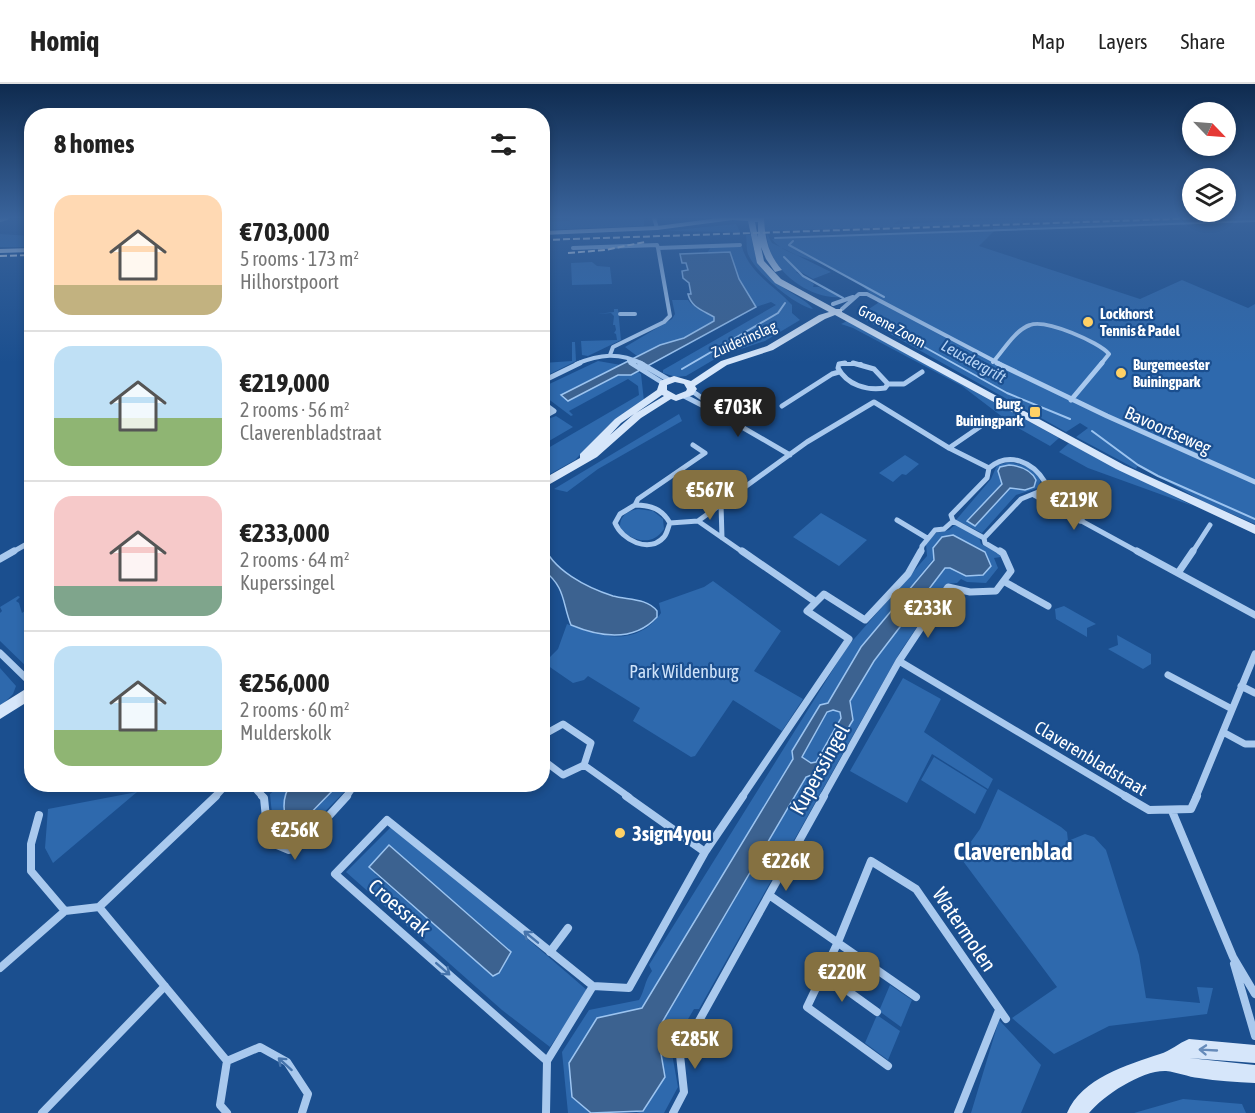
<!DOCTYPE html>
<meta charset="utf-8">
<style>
body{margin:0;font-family:"Asap Condensed",sans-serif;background:#f6f6f6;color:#222;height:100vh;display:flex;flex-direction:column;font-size:22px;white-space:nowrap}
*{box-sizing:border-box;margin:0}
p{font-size:20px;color:#767676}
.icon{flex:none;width:33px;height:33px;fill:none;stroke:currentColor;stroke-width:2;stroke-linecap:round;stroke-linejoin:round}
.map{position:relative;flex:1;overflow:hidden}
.details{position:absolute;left:24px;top:24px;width:526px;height:684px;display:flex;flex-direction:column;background:#fff;border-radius:24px;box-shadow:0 3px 9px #0003}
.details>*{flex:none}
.needle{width:39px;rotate:115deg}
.tools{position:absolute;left:1182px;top:18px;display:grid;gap:12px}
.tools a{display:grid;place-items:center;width:54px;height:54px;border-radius:50%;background:#fff;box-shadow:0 3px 9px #0003;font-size:30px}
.price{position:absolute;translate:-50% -51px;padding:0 14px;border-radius:12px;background:#857141;color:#fff;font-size:20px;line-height:39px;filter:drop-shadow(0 2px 3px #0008)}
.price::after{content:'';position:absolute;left:50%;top:36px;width:18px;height:14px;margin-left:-9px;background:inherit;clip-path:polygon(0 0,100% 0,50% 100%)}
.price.selected{background:#222;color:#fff}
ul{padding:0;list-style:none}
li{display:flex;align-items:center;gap:18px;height:150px;padding:0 30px}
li+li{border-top:2px solid #e0e0e0}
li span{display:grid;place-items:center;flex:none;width:168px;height:120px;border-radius:18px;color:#555}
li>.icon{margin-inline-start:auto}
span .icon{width:72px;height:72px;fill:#fffc;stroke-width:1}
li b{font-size:26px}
h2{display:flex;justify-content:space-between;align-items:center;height:72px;padding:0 30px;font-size:26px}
header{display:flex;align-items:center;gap:36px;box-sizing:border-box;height:84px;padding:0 30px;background:#fff;border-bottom:2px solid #e0e0e0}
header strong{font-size:28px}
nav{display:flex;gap:33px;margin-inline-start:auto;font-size:21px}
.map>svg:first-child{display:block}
</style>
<header>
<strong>Homiq</strong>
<nav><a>Map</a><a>Layers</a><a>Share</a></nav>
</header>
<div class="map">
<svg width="1255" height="1029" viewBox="0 0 1255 1029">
<rect width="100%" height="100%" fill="#1b4f8f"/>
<path fill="#2e69ad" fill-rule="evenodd" d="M574,134H644V142L543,146V138L568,137Z
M763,134H901L894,140L1020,135L1024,139L765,147Z
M1255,135V138L994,147L979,162L1140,215L1182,196L1248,224L1255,220V440L1202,417L1138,381L1136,385L1076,353L1088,344L1080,339L1066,348L858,232L878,219C868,201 837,185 817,178C803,173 781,168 772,155L993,147V143Z
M736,140L740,148L665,147Z
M0,150L31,152V163H0Z
M767,150L772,159L831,188L813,195L799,187L796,188L814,200L813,203H819L841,213C808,216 767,184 767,150Z
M746,151H751C755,180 765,192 790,208C798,213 807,217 813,225C795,222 755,188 748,170C746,164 747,157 746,151Z
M711,163H742C750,190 774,201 792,221V229L800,236L765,257L720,272L686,292L676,293L663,289V286L776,221L771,218L756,223L739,195L730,168L707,169Z
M592,178L597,182L610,183L612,200L572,201L571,179Z
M672,216H688L691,220L714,233V237L684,254L660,261L637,272L625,263L672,235L675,230Z
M614,225H618L621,256L588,272L582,271L581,257L617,256L616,250L614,249L616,246L615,241H613L614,232L611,229L597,230L614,228Z
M847,237L1030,338L1059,354L1050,362L1013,341L962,302L853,244L841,240Z
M572,258H575L576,277L550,290H543V279L572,277Z
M598,277L621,281L561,311L569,317L619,291H631L637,287L641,290L644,317L608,342L575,376L543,394V367L639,311L638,302L628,295L569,327L573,331L571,332L543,311V303Z
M679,330L682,337L598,385L567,408L554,405Z
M556,332L573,343L549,357V341H543V337Z
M1069,359L1193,422L1088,384L1059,368Z
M905,371L919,380L906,391L902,390L893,398L879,389Z
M1010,378L1030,383L1041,395L1038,404L1016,411L982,449L956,436L991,395L997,381ZM1009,381C1020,382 1030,386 1036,397L1034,402L1025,406L1010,404L975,441L967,438L1003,400L998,387L1001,383Z
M638,425L653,427L663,435L664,445C652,463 633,457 620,445C619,432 627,427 638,425Z
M821,429L867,456L839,482L793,453Z
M956,440L979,453L981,460L1000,470L1001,473L994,474L998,484L986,499L967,498L961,495L957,499L946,500L900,568L699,925H694L671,964L678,1003L664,1029H636L643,1027L665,993L659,958L660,942L806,693L822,687L853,636L850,617L874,577L945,484H950L966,492L989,477L985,468L953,451L861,563L828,619L820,621L792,667L793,675L642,924L597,934L572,1013L591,1029H568L562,968L589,926L639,916C645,906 644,898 652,887L649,881L847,563L927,472L926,460L936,449L949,446Z
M713,497L781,547L754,587L803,615L782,647L733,616L695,672L691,673L633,637L640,624L588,592L584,596L573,599L544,579L558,565L567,540C601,553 636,564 661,529L659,519L704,503Z
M18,512L20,513L16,517L19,519L22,529L31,522V587L0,557V529L2,527L0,523Z
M1064,522L1096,540L1087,544V553L1056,535L1055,525Z
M1117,551L1151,570V580L1143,585L1108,565L1118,561Z
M0,584L16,602L13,610L0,623Z
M903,594L941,615L924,648L993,695L988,705L932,670L907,719L850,687Z
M833,625L840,628L841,634L816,678L811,679L802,674L827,628Z
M934,673L987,706L975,730L921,696Z
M276,701H291L288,705L295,743L338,701H347L348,704L300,753L277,754L274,750L270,710L278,703Z
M998,705L1061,743L1067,748L1068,757L1085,750L1094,753L1106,766L1139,871L1146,914L1200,919L1197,903L1213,904L1207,930L1109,942L1054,970L1012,934L1057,903L960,773L980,745Z
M137,708L53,779L45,764L48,725Z
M392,742L472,807L588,907L550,963L502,926L346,788ZM389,761L510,868L509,874L418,827L375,790Z
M890,901L912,916L901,943L879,927Z
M877,931L900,947L888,976L865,959Z
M999,936L1041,981L1021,1029H971Z
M1183,1015L1242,1020L1246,1029H1134Z"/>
<path fill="#3c6290" stroke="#9cc4f0" stroke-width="1.5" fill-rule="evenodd" d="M730,168L739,195L756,223L631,291H618L568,317L561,311L660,261L684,254L714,237V233C702,226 691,223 688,210H691L689,199L683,194L682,187L688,186L686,179H682L680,170Z
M1009,381C1020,382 1031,386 1036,396L1034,403L1025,406L1010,404L975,442L967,437L1002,400L998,387L1000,383Z
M953,451L985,468L991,482L983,491L966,492L950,484H945L874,577L850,617L853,636L822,687L806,693L660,942L659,958L665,993L643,1027L591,1029L572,1013L569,979L597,934L642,924L793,675L792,667L820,621L828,619L861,563L934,476L933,464L942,453ZM833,626L840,628L841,634L816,678L811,679L802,673L827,628Z
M543,459C551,486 588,504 613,512C628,516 647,514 657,527V533C633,559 600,553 571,541C562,519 566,503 543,486Z
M291,701V700L338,701L300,740L292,744C281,733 282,711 291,701Z
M389,761L511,868L499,889L493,892L369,783Z"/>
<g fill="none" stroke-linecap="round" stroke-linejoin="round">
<path stroke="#9cc4f0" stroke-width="2" d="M775,154L1255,137
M793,157L789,161L884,213
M784,173L803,192L843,214
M871,228L892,245L1007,309L1070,335
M682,285L778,229L785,219
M1092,347L1138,381L1158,392L1255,435"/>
<path stroke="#a9c9ee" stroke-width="4" d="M654,134L657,144
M0,136L7,134
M573,164L657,161L658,164
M833,220L853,213
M842,225L859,210H867L1000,280
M620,230H635
M610,271L613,263L664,238L670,232L658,164L740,161
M629,277L634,280
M993,278C1003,267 1015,246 1030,241C1046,235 1099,258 1109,270L1101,280
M576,280C600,270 619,268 643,280
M839,280H861"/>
<path stroke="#a9c9ee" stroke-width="5" d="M631,279L663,299
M640,279L669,296
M845,279L839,280L838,284C847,301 867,307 885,304L888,300
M853,279L874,285L888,300
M997,279L1107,332L1255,398
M543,297L580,279
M888,300H904L922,288
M684,312L723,332L719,326L692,307
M1071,316L1102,279
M543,319L554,327L543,333
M782,322L832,290L839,288
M723,332L790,371
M949,364L984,340L993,342
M989,384C1009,367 1033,378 1045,398L1043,406L1021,415L984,454L985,459L1002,469
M1034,411L1140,469
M721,420L722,454
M635,421C651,421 662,425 670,439C668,443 667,450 664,453C649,470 622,456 615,439L620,430Z
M635,421L638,415L705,369L693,361
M897,436L927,454
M953,437L984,454
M1080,437L1102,412V404
M670,439L698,437
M11,469L32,457
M744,469L698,437L807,358L874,318L949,364L989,384
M921,469L922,462L935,446L944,445L953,437L951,431L987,394L989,384
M1192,469L1210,441"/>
<path stroke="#a9c9ee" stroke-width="7" d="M742,467L816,518
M1137,467L1255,531
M0,475L14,467
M1178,489L1193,467
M1005,498L1048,522
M0,569L32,600
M899,577L1127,713
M1168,591L1232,625
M1241,602L1255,609
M1223,648L1245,660H1255
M545,650L563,640L591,659L584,681
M543,676L563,691L584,681L629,713
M251,700L263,713
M215,713L227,700
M346,713L355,700
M742,713L849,555L807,527L824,510L865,536L908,490L921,467
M823,713L899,577L948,503L970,508L996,507L1011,487L1003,469L1000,467
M1196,713L1255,570"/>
<path stroke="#a9c9ee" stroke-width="8" d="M216,712L99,823L227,977L220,1021L227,1029
M262,712L264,714L268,753L272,759L289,766L316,746L347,712
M626,712L705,768
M1125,712L1149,726L1191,725L1197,712
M1172,727L1233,873L1255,910
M39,731L31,760V787L65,827L99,823
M769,811L916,913
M550,868L568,844
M1234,880L1255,952
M0,884L65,827
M823,889L877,928
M227,977L260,963L287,978L308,1010L302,1029
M547,977L335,790L387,736L593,902
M888,982L807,923L838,858L871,777L916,805L1006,935
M42,1029L165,902
M546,1029L547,977L593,902L629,904L705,768L743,712
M673,1029L684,1008L680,971L824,712
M958,1029L999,926"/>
<path fill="#d6e6fa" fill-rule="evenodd" d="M719,134H764C765,154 768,170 782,186L775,188L766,175L761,163L764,177L781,195L836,225H842V228L1124,381L1255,441V450L1116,385L835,231L825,235L773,266L727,281L695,302L697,305L693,311L676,317L671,315L641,334L597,373L543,404V395L580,374V370L615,335L657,306L660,297L674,292L691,297L721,277L767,262L819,231L829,228L775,199L757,179L748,137L733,136L657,146L543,151V147L657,142ZM755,138H758V153ZM675,298L684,300L687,305L686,307L676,311L667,306V301ZM662,311L664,312L636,329ZM634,330L610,351L621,339Z
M32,164V168L0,169V165Z
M32,601V615L0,635V621Z
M1189,955L1255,961V979L1189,974L1255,981V999C1236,998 1217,997 1199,994C1188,993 1177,988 1166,987C1142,986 1104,1011 1089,1029H1067C1082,994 1127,981 1160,970C1170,967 1179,959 1189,955Z"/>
<path stroke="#fff" stroke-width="2" stroke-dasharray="7 3" stroke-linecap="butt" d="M543,156L1205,134
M568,169L605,166L645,158
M0,172L32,171"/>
</g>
<defs><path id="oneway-shaft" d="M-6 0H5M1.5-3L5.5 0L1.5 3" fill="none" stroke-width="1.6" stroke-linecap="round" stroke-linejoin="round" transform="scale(1.5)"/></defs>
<g stroke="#4674ac">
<use href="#oneway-shaft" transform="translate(531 853) rotate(-141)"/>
<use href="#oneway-shaft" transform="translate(443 885) rotate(41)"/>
<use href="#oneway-shaft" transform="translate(285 980) rotate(-138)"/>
</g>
<use stroke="#668bba" href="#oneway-shaft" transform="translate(1208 966) rotate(-177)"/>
<linearGradient id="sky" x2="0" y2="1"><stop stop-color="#0f2b4f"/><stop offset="0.48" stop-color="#39639b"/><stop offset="1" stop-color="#39639b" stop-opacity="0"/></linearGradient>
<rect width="1255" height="278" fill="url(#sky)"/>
<g fill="#ffd166" stroke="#1b4f8f" stroke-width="2">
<circle cx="1088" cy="238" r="6"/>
<circle cx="1121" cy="289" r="6"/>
<rect x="1029" y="322" width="12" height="12" rx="3"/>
<circle cx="620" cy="749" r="6"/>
</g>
<g text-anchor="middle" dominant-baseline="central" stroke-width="4.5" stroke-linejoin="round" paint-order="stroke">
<g font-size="15" font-weight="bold" fill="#fff" stroke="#1b4f8f" text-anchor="start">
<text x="1100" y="229">Lockhorst<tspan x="1100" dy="17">Tennis &amp; Padel</tspan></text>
<text x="1133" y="280">Burgemeester<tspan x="1133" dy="17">Buiningpark</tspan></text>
<text x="1023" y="319" text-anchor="end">Burg.<tspan x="1023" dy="17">Buiningpark</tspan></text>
</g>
<g font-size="15" fill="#fff" stroke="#1b4f8f">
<text transform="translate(892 242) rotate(28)">Groene Zoom</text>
<text transform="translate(744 255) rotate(-24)">Zuiderinslag</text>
</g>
<g font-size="16" font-style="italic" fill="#b5d3f5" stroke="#1b4f8f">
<text transform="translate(974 277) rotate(29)">Leusdergrift</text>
</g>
<g font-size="18" fill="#fff" stroke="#1b4f8f">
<text transform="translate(1168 346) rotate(24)">Bavoortseweg</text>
<text transform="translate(1091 674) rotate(31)">Claverenbladstraat</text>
</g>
<g font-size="18" fill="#cfe3fa" stroke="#1b4f8f">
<text x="684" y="587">Park Wildenburg</text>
</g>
<g font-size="21" fill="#fff" stroke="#1b4f8f">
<text transform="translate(819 685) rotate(-61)">Kuperssingel</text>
<text transform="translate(400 823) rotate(41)">Croessrak</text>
<text transform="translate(965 845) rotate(56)">Watermolen</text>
</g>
<g font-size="21" font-weight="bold" fill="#fff" stroke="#1b4f8f" text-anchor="start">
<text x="632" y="749">3sign4you</text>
</g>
<g font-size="24" font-weight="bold" fill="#fff" stroke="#1b4f8f">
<text x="1013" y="767">Claverenblad</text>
</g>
</g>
</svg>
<div class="tools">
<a><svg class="needle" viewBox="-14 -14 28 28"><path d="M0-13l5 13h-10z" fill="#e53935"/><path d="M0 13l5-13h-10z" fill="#767676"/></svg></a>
<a><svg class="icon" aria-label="layers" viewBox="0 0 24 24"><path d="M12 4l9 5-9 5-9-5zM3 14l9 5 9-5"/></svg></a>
</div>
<b class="price selected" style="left:738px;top:354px">€703K</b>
<b class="price" style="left:710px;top:437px">€567K</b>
<b class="price" style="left:1074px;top:447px">€219K</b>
<b class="price" style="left:928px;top:555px">€233K</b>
<b class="price" style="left:295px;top:777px">€256K</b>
<b class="price" style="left:786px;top:808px">€226K</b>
<b class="price" style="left:842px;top:919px">€220K</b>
<b class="price" style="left:695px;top:986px">€285K</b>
<section class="details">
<h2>8 homes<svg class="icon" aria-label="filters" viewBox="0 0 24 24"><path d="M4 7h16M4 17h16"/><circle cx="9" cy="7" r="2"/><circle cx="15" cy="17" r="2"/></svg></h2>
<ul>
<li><span style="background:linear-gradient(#ffd9b3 75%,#c2b280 0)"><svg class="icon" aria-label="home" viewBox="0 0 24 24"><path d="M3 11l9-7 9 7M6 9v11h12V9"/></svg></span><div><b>€703,000</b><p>5 rooms · 173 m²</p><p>Hilhorstpoort</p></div></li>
<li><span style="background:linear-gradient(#bfe0f5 60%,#8fb573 0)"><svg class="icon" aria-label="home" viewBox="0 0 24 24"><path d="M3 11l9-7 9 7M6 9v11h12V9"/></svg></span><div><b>€219,000</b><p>2 rooms · 56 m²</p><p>Claverenbladstraat</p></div></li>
<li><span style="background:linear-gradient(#f6c9c9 75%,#7fa58c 0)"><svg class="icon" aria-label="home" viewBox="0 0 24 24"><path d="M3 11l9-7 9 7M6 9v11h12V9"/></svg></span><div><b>€233,000</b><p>2 rooms · 64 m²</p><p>Kuperssingel</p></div></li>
<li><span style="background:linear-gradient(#bfe0f5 70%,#8fb573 0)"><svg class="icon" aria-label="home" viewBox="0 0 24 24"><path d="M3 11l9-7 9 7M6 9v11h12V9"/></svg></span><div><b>€256,000</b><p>2 rooms · 60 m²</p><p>Mulderskolk</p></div></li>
</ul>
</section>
</div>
